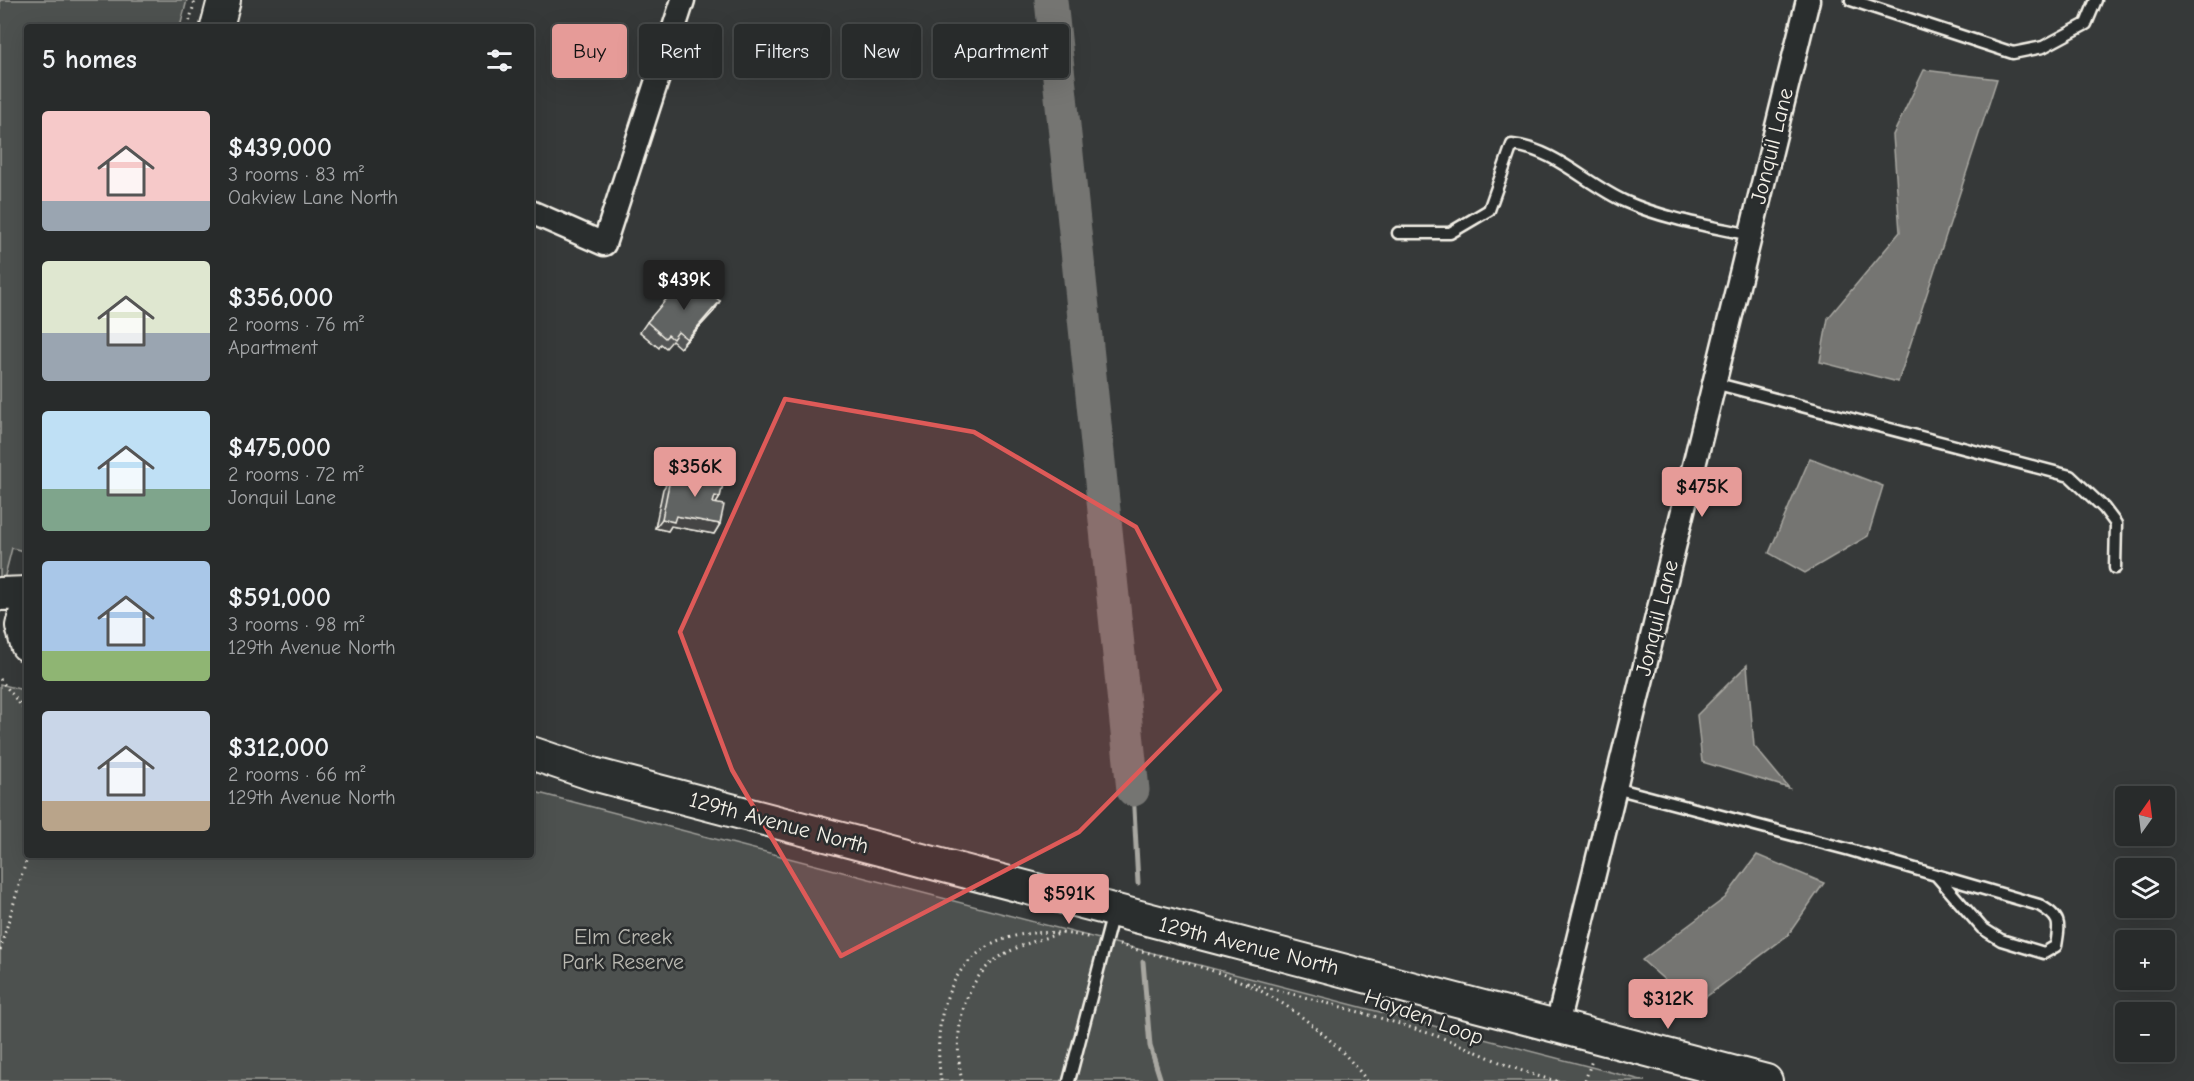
<!DOCTYPE html>
<meta charset="utf-8">
<style>
body{margin:0;font-family:"Comic Neue",sans-serif;background:#303333;color:#f1f3f6;height:100vh;display:flex;flex-direction:column;font-size:22px;white-space:nowrap}
*{box-sizing:border-box;margin:0}
p{font-size:20px;color:#a5a7a9}
.icon{flex:none;width:33px;height:33px;fill:none;stroke:currentColor;stroke-width:2;stroke-linecap:round;stroke-linejoin:round}
.map{position:relative;flex:1;overflow:hidden}
.drawer{position:absolute;left:24px;top:24px;width:510px;height:834px;display:flex;flex-direction:column;background:#282b2b;border-radius:6px;box-shadow:0 6px 24px #0002,0 0 0 2px #444747}
.drawer>*{flex:none}
.guide{position:absolute;left:552px;top:24px;width:570px;height:54px;display:flex;gap:12px}
.needle{width:39px;rotate:14deg}
.buttons{position:absolute;left:2115px;top:786px;display:grid;gap:12px}
.buttons a{display:grid;place-items:center;width:60px;height:60px;border-radius:6px;background:#282b2b;box-shadow:0 6px 24px #0002,0 0 0 2px #444747;font-size:30px}
.price{position:absolute;translate:-50% -51px;padding:0 14px;border-radius:6px;background:#e69b98;color:#111;font-size:20px;line-height:39px;filter:drop-shadow(0 2px 3px #0008)}
.price::after{content:'';position:absolute;left:50%;top:36px;width:18px;height:14px;margin-left:-9px;background:inherit;clip-path:polygon(0 0,100% 0,50% 100%)}
.price.active{background:#222;color:#fff}
ul{padding:0;list-style:none}
li{display:flex;align-items:center;gap:18px;height:150px;padding:0 18px}
li span{display:grid;place-items:center;flex:none;width:168px;height:120px;border-radius:6px;color:#555}
li>.icon{margin-inline-start:auto}
span .icon{width:72px;height:72px;fill:#fffc;stroke-width:1}
li b{font-size:26px}
h2{display:flex;justify-content:space-between;align-items:center;height:72px;padding:0 18px;font-size:26px}
.tag{padding:0 21px;border-radius:6px;background:#282b2b;box-shadow:0 6px 24px #0002,0 0 0 2px #444747;font-size:21px;line-height:54px}
.tag.active{background:#e69b98;color:#111}
.map>svg:first-child{display:block}
</style>
<div class="map">
<svg width="2194" height="1081" viewBox="0 0 2194 1081">
<rect width="100%" height="100%" fill="#363939"/>
<filter id="ink" filterUnits="userSpaceOnUse"><feTurbulence type="fractalNoise" baseFrequency=".0167" numOctaves="2"/><feDisplacementMap in="SourceGraphic" scale="12" xChannelSelector="R" yChannelSelector="G"/><feConvolveMatrix kernelMatrix="1 2 1 2 8 2 1 2 1" color-interpolation-filters="sRGB"/></filter>
<g filter="url(#ink)">
<path fill="#4e514f" stroke="#a1a19c" stroke-width="1.5" d="M0,0H187L180,27H27V552L12,548L0,595Z
M0,684L27,691V855H531V791L1645,1081H0Z"/>
<path fill="#757572" stroke="#a8a7a1" stroke-width="1.5" d="M1924,70L1997,79L1898,382L1820,362L1828,318L1900,232L1893,135Z
M1810,458L1883,486L1868,536L1805,573L1769,553Z
M1747,665L1754,746L1789,788L1702,762L1697,715Z
M1757,855L1824,883L1788,935L1694,1006L1642,960L1725,898Z"/>
<g fill="none" stroke-linecap="round" stroke-linejoin="round">
<path stroke="#a8a7a1" stroke-width="5" d="M1133,790L1138,883
M1143,962L1150,1046L1161,1081"/>
<path stroke="#757572" stroke-width="33" d="M1051,0L1133,790"/>
<g stroke="#f4f1e8" stroke-width="15">
<path id="lane" d="M1851,0L2013,53L2043,47L2086,24L2096,0
M1398,233H1450L1489,210L1512,145C1555,149 1587,185 1626,202C1665,219 1709,226 1750,235
M1714,383L2070,476L2104,508L2116,524L2115,568
M1615,788L1850,850L2039,905C2061,918 2060,922 2056,946L2044,953L2001,940L1982,928L1936,875
M1069,1081L1113,913"/>
</g>
<g stroke="#f4f1e8" stroke-width="27">
<path id="street" d="M531,212L604,244L683,0
M1557,1025L1808,0"/>
</g>
<g stroke="#f4f1e8" stroke-width="36">
<path id="secondary" d="M217,27L224,0
M0,594L27,593
M27,607L22,626L27,645
M531,753L593,774L1766,1081"/>
</g>
<path stroke="#f4f1e8" stroke-width="3" stroke-dasharray="1.5 4.5" stroke-linecap="butt" d="M188,27L195,0
M0,679L27,713
M1119,945C1159,956 1203,965 1242,982C1286,1000 1339,1042 1367,1081
M0,950L28,855
M1247,983C1311,998 1374,1015 1437,1036C1477,1050 1514,1072 1557,1081
M941,1081C926,974 984,913 1092,938
M962,1081C953,1040 959,984 998,958C1018,945 1040,939 1063,933
M1585,1081L1592,1060"/>
<use href="#lane" stroke="#2a2d2e" stroke-width="10"/>
<use href="#street" stroke="#2a2d2e" stroke-width="22"/>
<use href="#secondary" stroke="#2a2d2e" stroke-width="32"/>
</g>
<path fill="#535554" stroke="#f4f1e8" stroke-width="1.5" d="M673,299L720,301L714,311L680,348L672,341L666,348L661,344L659,348L640,332L647,322Z
M695,468L720,497L716,503L720,524L714,534L671,526L668,531L655,528L663,489L670,479L687,484L689,477Z"/>
<path fill="#444545" stroke="#f4f1e8" stroke-width="1.5" d="M720,301L714,311L680,348L687,339Z
M715,496L720,497L714,507L708,505Z
M676,516L720,524L714,534L671,526L668,531L655,528L662,519Z"/>
<path fill="#616362" stroke="#f4f1e8" stroke-width="1.5" d="M691,277L720,301L687,339L678,332L673,339L668,335L665,338L647,322L669,296L673,299Z
M695,468L725,476L720,497L715,496L713,503L724,505L720,524L676,516L674,522L662,519L670,479L691,485Z"/>
</g>
<path fill="#de5a58" fill-opacity="0.2" stroke="#de5a58" stroke-width="4.5" stroke-linejoin="round" d="M785,399L974,432L1136,527L1220,690L1079,832L841,956L732,770L680,632Z"/>
<g text-anchor="middle" dominant-baseline="central" stroke-width="5" stroke-linejoin="round" paint-order="stroke">
<g font-size="22" fill="#f4f1e8" stroke="#2a2d2e">
<text transform="translate(1772 146) rotate(-76)">Jonquil Lane</text>
<text transform="translate(1657 618) rotate(-76)">Jonquil Lane</text>
<text transform="translate(779 823) rotate(15)">129th Avenue North</text>
<text transform="translate(1249 946) rotate(14)">129th Avenue North</text>
<text transform="translate(1424 1017) rotate(20)">Hayden Loop</text>
</g>
<g font-size="22" fill="#bab9b2" stroke="#2a2d2e">
<text x="623" y="937">Elm Creek<tspan x="623" dy="25">Park Reserve</tspan></text>
</g>
</g>
</svg>
<div class="buttons">
<a><svg class="needle" viewBox="-14 -14 28 28"><path d="M0-13l5 13h-10z" fill="#e53935"/><path d="M0 13l5-13h-10z" fill="#a5a7a9"/></svg></a>
<a><svg class="icon" aria-label="layers" viewBox="0 0 24 24"><path d="M12 4l9 5-9 5-9-5zM3 14l9 5 9-5"/></svg></a>
<a>+</a>
<a>−</a>
</div>
<b class="price active" style="left:684px;top:311px">$439K</b>
<b class="price" style="left:695px;top:498px">$356K</b>
<b class="price" style="left:1702px;top:518px">$475K</b>
<b class="price" style="left:1069px;top:925px">$591K</b>
<b class="price" style="left:1668px;top:1030px">$312K</b>
<div class="guide">
<a class="tag active">Buy</a>
<a class="tag">Rent</a>
<a class="tag">Filters</a>
<a class="tag">New</a>
<a class="tag">Apartment</a>
</div>
<section class="drawer">
<h2>5 homes<svg class="icon" aria-label="filters" viewBox="0 0 24 24"><path d="M4 7h16M4 17h16"/><circle cx="9" cy="7" r="2"/><circle cx="15" cy="17" r="2"/></svg></h2>
<ul>
<li><span style="background:linear-gradient(#f6c9c9 75%,#9aa5b1 0)"><svg class="icon" aria-label="home" viewBox="0 0 24 24"><path d="M3 11l9-7 9 7M6 9v11h12V9"/></svg></span><div><b>$439,000</b><p>3 rooms · 83 m²</p><p>Oakview Lane North</p></div></li>
<li><span style="background:linear-gradient(#dfe7d0 60%,#9aa5b1 0)"><svg class="icon" aria-label="home" viewBox="0 0 24 24"><path d="M3 11l9-7 9 7M6 9v11h12V9"/></svg></span><div><b>$356,000</b><p>2 rooms · 76 m²</p><p>Apartment</p></div></li>
<li><span style="background:linear-gradient(#bfe0f5 65%,#7fa58c 0)"><svg class="icon" aria-label="home" viewBox="0 0 24 24"><path d="M3 11l9-7 9 7M6 9v11h12V9"/></svg></span><div><b>$475,000</b><p>2 rooms · 72 m²</p><p>Jonquil Lane</p></div></li>
<li><span style="background:linear-gradient(#a9c7e8 75%,#8fb573 0)"><svg class="icon" aria-label="home" viewBox="0 0 24 24"><path d="M3 11l9-7 9 7M6 9v11h12V9"/></svg></span><div><b>$591,000</b><p>3 rooms · 98 m²</p><p>129th Avenue North</p></div></li>
<li><span style="background:linear-gradient(#c9d6e8 75%,#b9a48a 0)"><svg class="icon" aria-label="home" viewBox="0 0 24 24"><path d="M3 11l9-7 9 7M6 9v11h12V9"/></svg></span><div><b>$312,000</b><p>2 rooms · 66 m²</p><p>129th Avenue North</p></div></li>
</ul>
</section>
</div>
